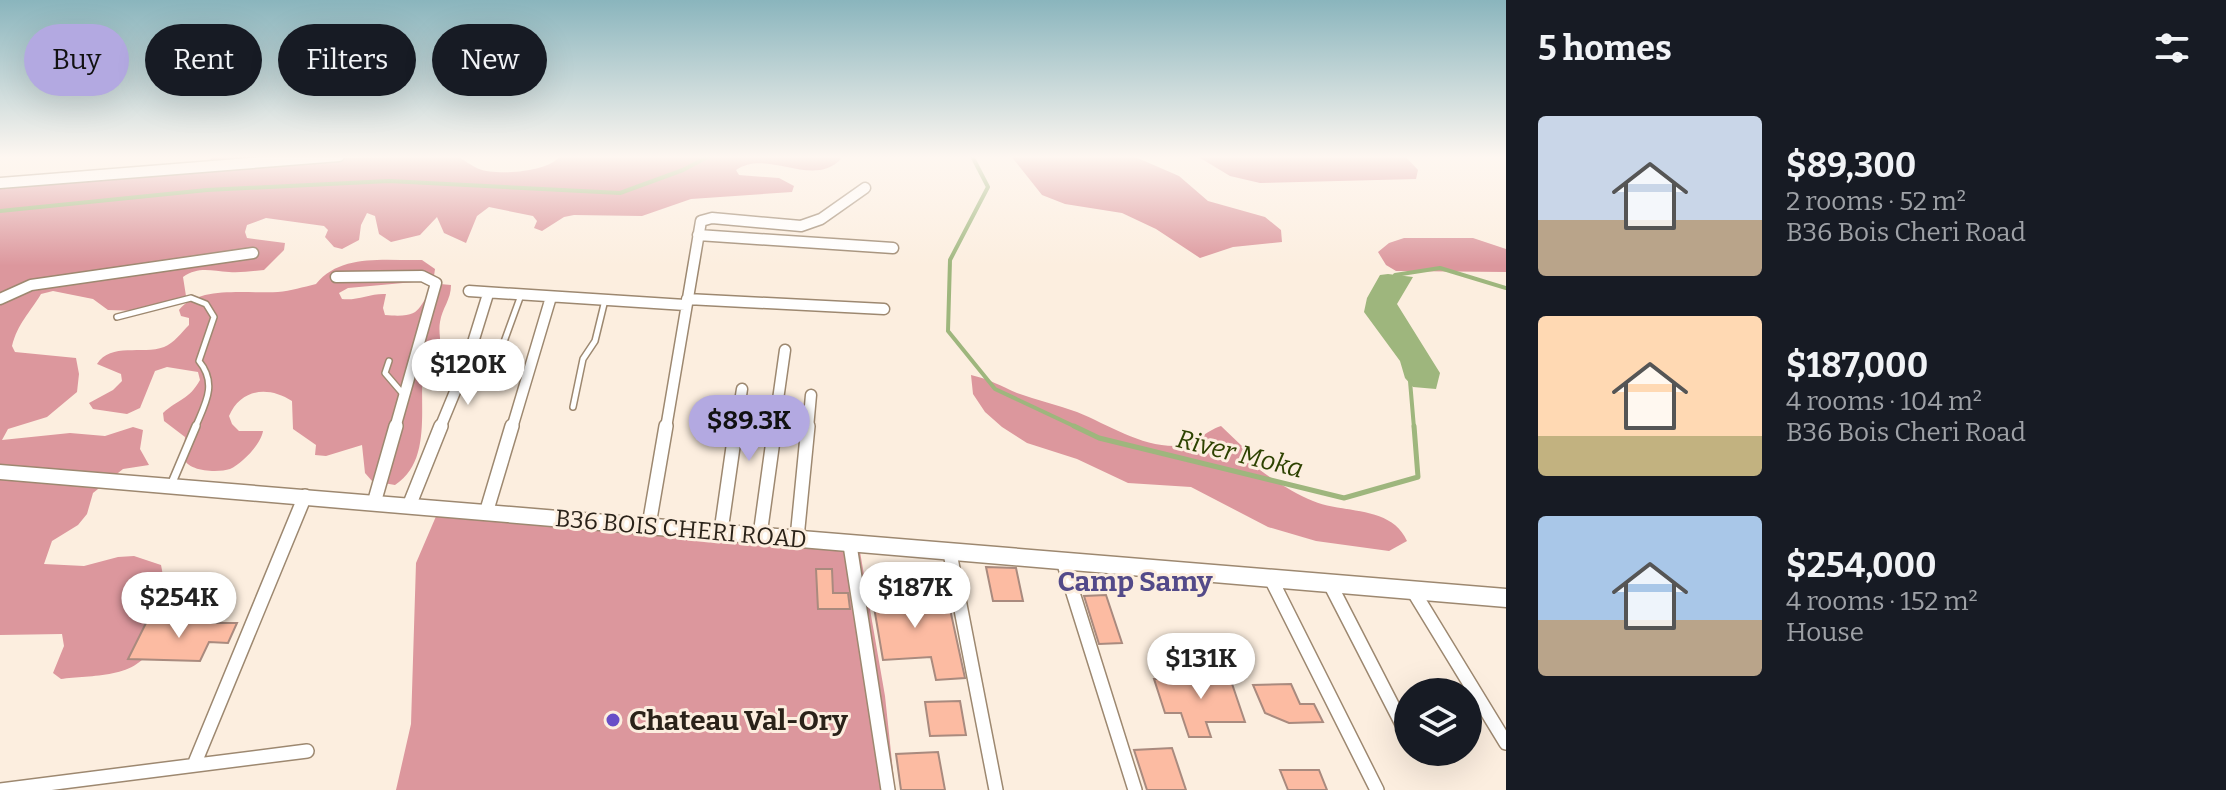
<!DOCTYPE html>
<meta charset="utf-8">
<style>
body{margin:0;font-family:Bitter,serif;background:#20242c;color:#f1f3f6;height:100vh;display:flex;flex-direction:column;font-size:30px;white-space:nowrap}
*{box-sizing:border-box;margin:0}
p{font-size:26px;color:#9ea1a6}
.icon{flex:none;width:44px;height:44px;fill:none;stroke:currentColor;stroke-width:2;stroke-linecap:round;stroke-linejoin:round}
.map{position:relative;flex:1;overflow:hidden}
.drawer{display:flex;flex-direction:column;background:#171b24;width:720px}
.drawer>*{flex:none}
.banner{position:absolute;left:24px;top:24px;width:760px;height:72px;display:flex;gap:16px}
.tools{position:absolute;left:1394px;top:678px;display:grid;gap:16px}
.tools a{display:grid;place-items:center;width:88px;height:88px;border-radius:50%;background:#171b24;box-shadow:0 8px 32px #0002;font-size:40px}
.price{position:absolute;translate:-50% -68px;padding:0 18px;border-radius:28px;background:#fff;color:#222;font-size:26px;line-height:52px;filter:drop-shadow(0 2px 4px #0008)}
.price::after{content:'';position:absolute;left:50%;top:48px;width:24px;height:18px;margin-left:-12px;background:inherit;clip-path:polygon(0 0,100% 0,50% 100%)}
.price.selected{background:#b3a9e1;color:#111}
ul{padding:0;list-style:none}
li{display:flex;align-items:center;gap:24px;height:200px;padding:0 32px}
li span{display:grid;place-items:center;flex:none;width:224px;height:160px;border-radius:8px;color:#555}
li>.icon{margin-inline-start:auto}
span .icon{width:96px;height:96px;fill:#fffc;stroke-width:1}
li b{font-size:34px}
h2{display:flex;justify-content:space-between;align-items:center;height:96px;padding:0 32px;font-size:34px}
.tag{padding:0 28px;border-radius:36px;background:#171b24;box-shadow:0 8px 32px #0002;font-size:28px;line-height:72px}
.tag.selected{background:#b3a9e1;color:#111}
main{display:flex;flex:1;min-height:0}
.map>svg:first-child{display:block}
</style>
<main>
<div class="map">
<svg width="1506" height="790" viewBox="0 0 1506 790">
<rect width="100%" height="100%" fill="#fceedf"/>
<path fill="#dc979d" d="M213,156H254L257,159L457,156C464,160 472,166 479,169C497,176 549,172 560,156H839L841,159C812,189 767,148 736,170L739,175L779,178L794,186L792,192L691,199L642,216L574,215L564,217L542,231L534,228L537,221L533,216L489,207L477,216L466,243L444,233L437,217L420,235L391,242L379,234L375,216L367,213L361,225L359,240L342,249L334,247L325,237L328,230L324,226L266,218L247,225L245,232L247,238L285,243L284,250L264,270C252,271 240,273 229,272C211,271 199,266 183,277L186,296L139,311L108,310L93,299L53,291L41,294C29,314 18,323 12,346L15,352L76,358L79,374L77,392L47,417L8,429L2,440L70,433L105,436L133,427L143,430L140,449L149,465L123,469L93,493L87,514L78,525L52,541L44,564L84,566L118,557L134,556L161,565C168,597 157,592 153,619C151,627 153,637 151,645C141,679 89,675 61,679L53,673L64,646L62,634L0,635V183L189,163L210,160Z
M1011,156H1133L1179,176L1208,201L1265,217L1281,230L1282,242L1233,247L1200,258L1156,229L1122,213L1065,204L1042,195Z
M1197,156H1405L1418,170L1416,179L1260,183L1230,176Z
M1404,238H1473L1506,249V272L1396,271L1386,265L1378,252L1389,243Z
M422,260L435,269L434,276L425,281L348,288L339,293L342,299C357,301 371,293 386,294L383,308L385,315C429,319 413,304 440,284L451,285C451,300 442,308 440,322C438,332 442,344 440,355L423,371C419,408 432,461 395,485L372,481L365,473L362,445L326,456L315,455L316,445L293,429L292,401C269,386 241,388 229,416L232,424L239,431H263C261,444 242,464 230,469C218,473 187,472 183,457C182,451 185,443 185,437L164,421L163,413C178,399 189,400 200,380L198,372L167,367L155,371L140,408L127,414L93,409L89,403L113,390L122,381L121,374L97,364C111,342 142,355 164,347C174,343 181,333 189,325V318L181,316L179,310C198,285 250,294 278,292C291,291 303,287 316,284C341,253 386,261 422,260Z
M971,375C989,379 1001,386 1017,393C1037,400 1057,405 1077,412C1109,425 1141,447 1177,446C1194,446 1205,431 1221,426L1244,448L1245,458C1264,474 1290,492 1313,501C1344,514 1391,505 1407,541L1389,551L1316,541L1268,527L1191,487L1128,483L1077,459L1027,443L1002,427L985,412L973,394Z
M437,514L859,546L885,696L895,790H396L411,724L416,563Z"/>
<path fill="#9eb67d" d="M1388,274L1413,277L1397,304L1440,373L1436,389L1413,387L1405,378L1400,361L1364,312L1367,298L1380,275Z"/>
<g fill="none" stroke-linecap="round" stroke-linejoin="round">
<path stroke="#9eb67d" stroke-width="4" d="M972,156L988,187L950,260L948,331L995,389L1078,428
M0,211L207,190L389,181L620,193L683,170L709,156
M1394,278L1395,275L1440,268L1506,288
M1410,381L1414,428"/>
<path stroke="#9eb67d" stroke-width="5" d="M1074,426L1099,438L1344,498L1418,477L1414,426"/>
</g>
<path fill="#fcbba2" stroke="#a98a7e" stroke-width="2" d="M986,567L1016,568L1023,601H993Z
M816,569H832L833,593H848L850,609H818Z
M902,577L907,611L950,609L965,678L936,680L931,657L883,660L869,578Z
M1106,595L1122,643L1099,644L1084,596Z
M146,623H237L228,643L209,642L200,661L128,659Z
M1194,672H1228L1245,722H1206L1211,737H1189L1181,713H1165L1154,679H1196Z
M1291,684L1300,704H1314L1323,722L1289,723L1265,713L1253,685Z
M960,701L966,735L930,736L925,702Z
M1172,748L1186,790H1147L1134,750Z
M938,752L945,790H901L896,754Z
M1280,770H1319L1327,790H1288Z"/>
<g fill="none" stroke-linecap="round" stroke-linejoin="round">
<g stroke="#9d8870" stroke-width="8">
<path id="service-far1" d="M117,317L191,298L206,304L214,317L199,361C218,384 205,404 195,428
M389,361L385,373L403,394
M489,383L521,295
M573,407L583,359L595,341L605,300"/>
</g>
<g stroke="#9d8870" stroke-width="10">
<path id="service" d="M171,485L196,426"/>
</g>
<g stroke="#9d8870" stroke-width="13">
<path id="minor-far1" d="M0,183L339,156
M698,235L893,248
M336,277L422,276L436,283L395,428
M469,291L685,305
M0,299L31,285L253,253
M687,299L884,309
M440,428L466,365L488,294
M512,428L551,297
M666,428L701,221L712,218L801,226L821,219L865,188
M736,428L742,389
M774,428L785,350
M808,428L811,395"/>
</g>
<g stroke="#9d8870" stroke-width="16">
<path id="minor" d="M374,503L396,426
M409,506L441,426
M486,513L512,426
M649,525L666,426
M721,531L736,426
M760,535L775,426
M797,538L808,426
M850,545L888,790
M950,553L996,790
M1063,561L1135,790
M1270,577L1377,790
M1329,582L1403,726
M1412,589L1506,743
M194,765L305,496
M0,790L307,751"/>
</g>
<g stroke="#9d8870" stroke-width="3">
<path id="secondary" d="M0,465L1506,589V607L0,479Z"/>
</g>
<use href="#service-far1" stroke="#fff" stroke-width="5"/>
<use href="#service" stroke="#fff" stroke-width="7"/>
<use href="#minor-far1" stroke="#fff" stroke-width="10"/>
<use href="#minor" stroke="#fff" stroke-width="13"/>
<use href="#secondary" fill="#fff" fill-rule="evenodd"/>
</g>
<linearGradient id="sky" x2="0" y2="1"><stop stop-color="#8ab5bd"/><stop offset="0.59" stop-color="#fef7f1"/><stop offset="1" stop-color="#fef7f1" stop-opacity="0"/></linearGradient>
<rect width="1506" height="266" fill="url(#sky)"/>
<circle fill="#674ec7" stroke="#fceedf" stroke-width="3" cx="613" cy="720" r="8"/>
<g text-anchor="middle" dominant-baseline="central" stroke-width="6" stroke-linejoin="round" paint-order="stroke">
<g font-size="24" fill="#2a2219" stroke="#fceedf">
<text transform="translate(681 529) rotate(5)">B36 BOIS CHERI ROAD</text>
</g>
<g font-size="26" font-style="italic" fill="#2d4200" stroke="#fceedf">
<text transform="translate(1240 454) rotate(14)">River Moka</text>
</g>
<g font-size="28" font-weight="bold" fill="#534a89" stroke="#fceedf">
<text x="1135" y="581">Camp Samy</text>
</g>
<g font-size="28" font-weight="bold" fill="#2a2219" stroke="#fceedf" text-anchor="start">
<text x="629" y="720">Chateau Val-Ory</text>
</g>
</g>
</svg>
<div class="tools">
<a><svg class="icon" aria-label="layers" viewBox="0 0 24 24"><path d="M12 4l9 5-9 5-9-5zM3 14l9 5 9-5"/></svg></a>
</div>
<b class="price" style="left:468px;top:407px">$120K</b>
<b class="price selected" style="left:749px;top:463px">$89.3K</b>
<b class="price" style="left:915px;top:630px">$187K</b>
<b class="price" style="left:179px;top:640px">$254K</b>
<b class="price" style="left:1201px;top:701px">$131K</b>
<div class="banner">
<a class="tag selected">Buy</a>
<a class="tag">Rent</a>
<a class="tag">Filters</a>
<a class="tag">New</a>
</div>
</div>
<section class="drawer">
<h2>5 homes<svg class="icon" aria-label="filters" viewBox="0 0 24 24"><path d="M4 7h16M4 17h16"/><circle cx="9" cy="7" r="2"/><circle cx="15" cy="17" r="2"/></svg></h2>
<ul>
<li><span style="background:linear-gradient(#c9d6e8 65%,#b9a48a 0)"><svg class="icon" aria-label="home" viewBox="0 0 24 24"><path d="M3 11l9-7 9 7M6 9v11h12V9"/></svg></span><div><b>$89,300</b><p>2 rooms · 52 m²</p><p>B36 Bois Cheri Road</p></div></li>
<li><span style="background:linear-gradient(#ffd9b3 75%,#c2b280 0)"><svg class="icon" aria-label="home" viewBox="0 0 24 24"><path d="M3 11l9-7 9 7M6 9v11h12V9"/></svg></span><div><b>$187,000</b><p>4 rooms · 104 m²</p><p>B36 Bois Cheri Road</p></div></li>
<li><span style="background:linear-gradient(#a9c7e8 65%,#b9a48a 0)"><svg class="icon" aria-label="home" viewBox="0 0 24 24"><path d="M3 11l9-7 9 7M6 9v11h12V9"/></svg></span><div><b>$254,000</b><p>4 rooms · 152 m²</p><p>House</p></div></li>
</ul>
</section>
</main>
